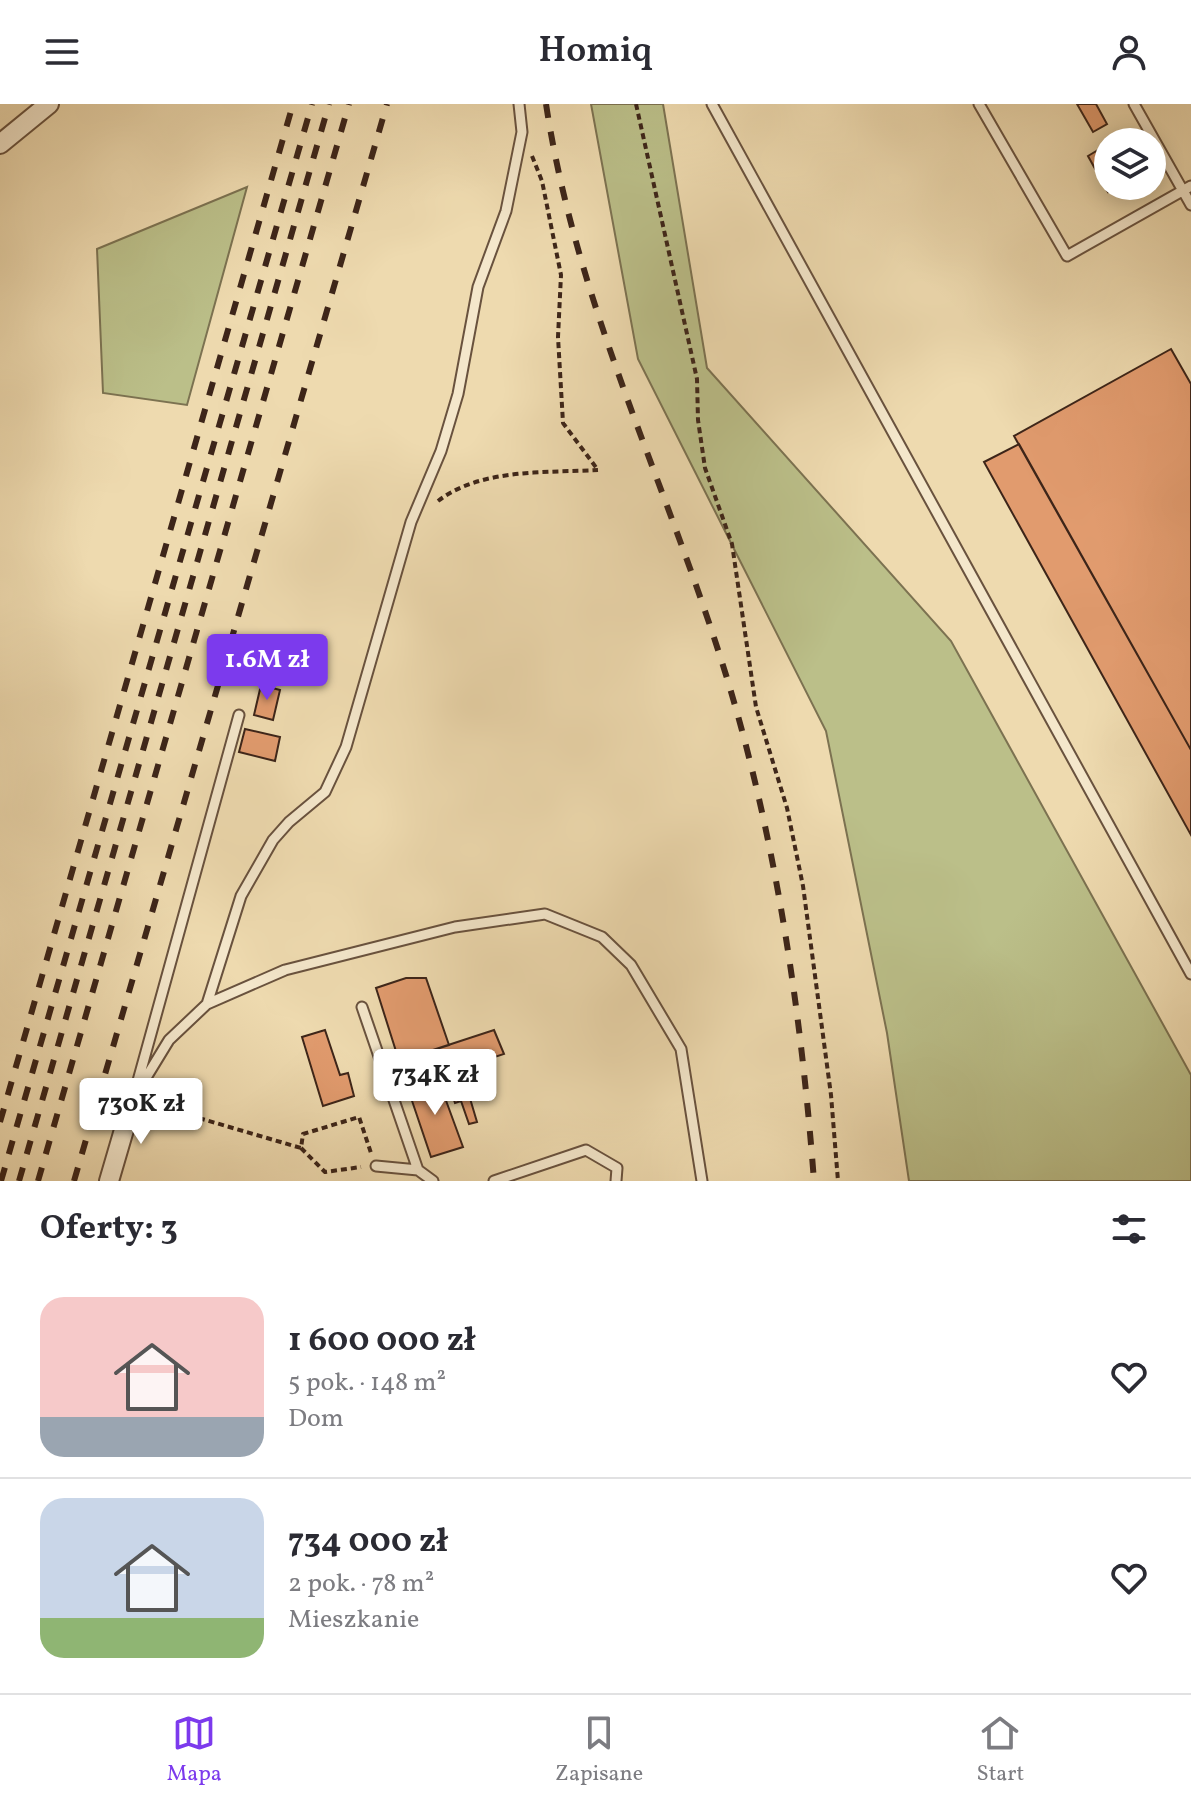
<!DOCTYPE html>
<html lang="pl">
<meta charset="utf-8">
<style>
body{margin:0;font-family:Vollkorn,serif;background:#f2f2f3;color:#2b2b33;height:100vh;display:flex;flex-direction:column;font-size:30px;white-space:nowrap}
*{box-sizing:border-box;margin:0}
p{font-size:26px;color:#7c7c81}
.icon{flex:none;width:44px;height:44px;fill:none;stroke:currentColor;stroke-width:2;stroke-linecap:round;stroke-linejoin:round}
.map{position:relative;height:1077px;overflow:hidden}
.side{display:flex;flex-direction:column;background:#fff;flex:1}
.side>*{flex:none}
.controls{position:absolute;left:1094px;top:24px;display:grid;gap:16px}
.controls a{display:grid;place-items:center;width:72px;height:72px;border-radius:50%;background:#fff;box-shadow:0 4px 20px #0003;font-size:40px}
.price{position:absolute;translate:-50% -68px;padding:0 18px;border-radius:8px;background:#fff;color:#222;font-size:26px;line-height:52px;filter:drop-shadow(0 2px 4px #0008)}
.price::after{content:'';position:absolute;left:50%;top:48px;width:24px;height:18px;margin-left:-12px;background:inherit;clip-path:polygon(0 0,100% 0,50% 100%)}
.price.on{background:#7c3aed;color:#fff}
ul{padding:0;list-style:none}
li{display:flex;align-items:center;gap:24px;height:200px;padding:0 40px}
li+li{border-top:2px solid #e1e1e2}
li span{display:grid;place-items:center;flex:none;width:224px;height:160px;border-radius:24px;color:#555}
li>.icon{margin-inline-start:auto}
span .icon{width:96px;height:96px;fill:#fffc;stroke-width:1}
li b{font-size:34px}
h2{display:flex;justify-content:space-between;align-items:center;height:96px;padding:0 40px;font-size:34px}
header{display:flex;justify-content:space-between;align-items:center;height:104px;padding:0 40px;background:#fff;font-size:36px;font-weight:600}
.tab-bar{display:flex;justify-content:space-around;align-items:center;height:112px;border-top:2px solid #e1e1e2;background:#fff;font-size:22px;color:#7c7c81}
.tab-bar a{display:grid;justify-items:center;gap:4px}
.tab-bar .on{color:#7c3aed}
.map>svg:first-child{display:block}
</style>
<header><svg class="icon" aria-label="menu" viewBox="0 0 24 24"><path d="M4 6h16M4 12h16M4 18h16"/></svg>Homiq<svg class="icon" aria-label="person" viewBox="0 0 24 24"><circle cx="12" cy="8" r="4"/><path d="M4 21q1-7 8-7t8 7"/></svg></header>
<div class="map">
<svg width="1191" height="1077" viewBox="0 0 1191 1077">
<rect width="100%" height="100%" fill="#eedaaf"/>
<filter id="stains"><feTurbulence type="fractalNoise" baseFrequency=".0025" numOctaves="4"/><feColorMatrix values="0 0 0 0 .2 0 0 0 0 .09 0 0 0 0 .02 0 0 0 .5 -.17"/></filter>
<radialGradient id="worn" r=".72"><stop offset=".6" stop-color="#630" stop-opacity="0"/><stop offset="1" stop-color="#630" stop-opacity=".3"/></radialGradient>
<path fill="#bbbf89" stroke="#7c7251" stroke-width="2" d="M591,0H663L707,264L951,537L1191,971V1077H909L887,929L826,627L638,255Z
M247,83L187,301L103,289L97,145Z"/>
<path fill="#e19b6e" stroke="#3d2519" stroke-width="2" d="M1077,0H1096L1107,20L1093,28Z
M1108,40V82H1118L1108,88L1088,52Z
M1171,245L1191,280V646L1014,332Z
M1019,340L1191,646V731L984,358Z
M261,581L280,586L273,616L254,611Z
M245,625L280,633L275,657L239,648Z
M406,874H426L449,941L430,947L437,972L407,982L376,884Z
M325,926L340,971L348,969L354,992L323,1002L302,933Z
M494,926L504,950L437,972L430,947Z
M461,964L477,1018L469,1020L461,997L455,999L453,993L446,995L437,972Z
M437,972L463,1043L431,1053L407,982Z"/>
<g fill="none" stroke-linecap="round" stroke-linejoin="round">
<g stroke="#69523e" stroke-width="13">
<path id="lane" d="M712,0L1191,870
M979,0L1067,152L1191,82
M1134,0L1191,101
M207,900L285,866L455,823L545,810L602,833L631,861L681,945L702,1077
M362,903L418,1066L376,1062
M136,984L239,611
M133,995L169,936L207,900L241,792L273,736L289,718L325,688L346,643L411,418L441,347L458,290L478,183L506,107L522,28L519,0
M418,1066L433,1077
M494,1077L586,1046L617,1064L616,1077"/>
</g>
<g stroke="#69523e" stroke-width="22">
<path id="street" d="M0,40L49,0
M109,1077L133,995"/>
</g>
<path stroke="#3d2519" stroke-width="4" stroke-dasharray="6 4" stroke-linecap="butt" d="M636,0L697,275L698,316L705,364L732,440L756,603L787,704L803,782L831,991L838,1077
M532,52L542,77L561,171L558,233L563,319L598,366
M438,397C481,364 546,369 598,366
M151,1000L301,1044L303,1030L359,1013L371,1049
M301,1044L325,1068L361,1063"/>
<use href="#lane" stroke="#f4e7cb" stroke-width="9"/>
<use href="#street" stroke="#f4e7cb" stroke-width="18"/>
<path stroke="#3d2519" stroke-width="6" stroke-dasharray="14 14" stroke-linecap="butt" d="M546,0C577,203 666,377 726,571C776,734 801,907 814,1077
M0,1018L293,0
M1,1077L312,0
M19,1077L329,0
M38,1077L349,0
M74,1077L387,0"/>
</g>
<rect width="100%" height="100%" filter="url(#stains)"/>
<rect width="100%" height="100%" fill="url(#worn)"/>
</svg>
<div class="controls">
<a><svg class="icon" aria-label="layers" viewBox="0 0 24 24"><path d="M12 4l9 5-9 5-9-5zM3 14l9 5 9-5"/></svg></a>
</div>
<b class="price on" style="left:267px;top:598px">1.6M zł</b>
<b class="price" style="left:435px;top:1013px">734K zł</b>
<b class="price" style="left:141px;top:1042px">730K zł</b>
</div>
<section class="side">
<h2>Oferty: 3<svg class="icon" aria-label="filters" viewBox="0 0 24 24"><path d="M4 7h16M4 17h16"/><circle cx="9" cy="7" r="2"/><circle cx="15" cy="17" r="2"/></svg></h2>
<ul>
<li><span style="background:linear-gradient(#f6c9c9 75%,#9aa5b1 0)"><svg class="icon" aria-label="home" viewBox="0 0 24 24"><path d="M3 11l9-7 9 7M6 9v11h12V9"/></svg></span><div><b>1 600 000 zł</b><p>5 pok. · 148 m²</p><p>Dom</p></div><svg class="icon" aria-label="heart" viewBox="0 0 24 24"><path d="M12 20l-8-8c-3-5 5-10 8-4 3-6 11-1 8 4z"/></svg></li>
<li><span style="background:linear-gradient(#c9d6e8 75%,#8fb573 0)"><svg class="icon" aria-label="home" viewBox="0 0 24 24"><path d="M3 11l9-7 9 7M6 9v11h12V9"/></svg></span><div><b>734 000 zł</b><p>2 pok. · 78 m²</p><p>Mieszkanie</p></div><svg class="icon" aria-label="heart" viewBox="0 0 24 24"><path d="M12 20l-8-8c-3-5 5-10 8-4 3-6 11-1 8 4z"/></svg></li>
</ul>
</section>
<nav class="tab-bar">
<a class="on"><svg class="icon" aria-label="map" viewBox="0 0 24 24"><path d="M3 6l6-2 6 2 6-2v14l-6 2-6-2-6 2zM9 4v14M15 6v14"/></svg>Mapa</a>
<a><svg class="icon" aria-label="saved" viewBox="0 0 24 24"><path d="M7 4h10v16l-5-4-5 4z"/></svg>Zapisane</a>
<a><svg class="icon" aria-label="home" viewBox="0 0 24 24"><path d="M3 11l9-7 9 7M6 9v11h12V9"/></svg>Start</a>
</nav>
